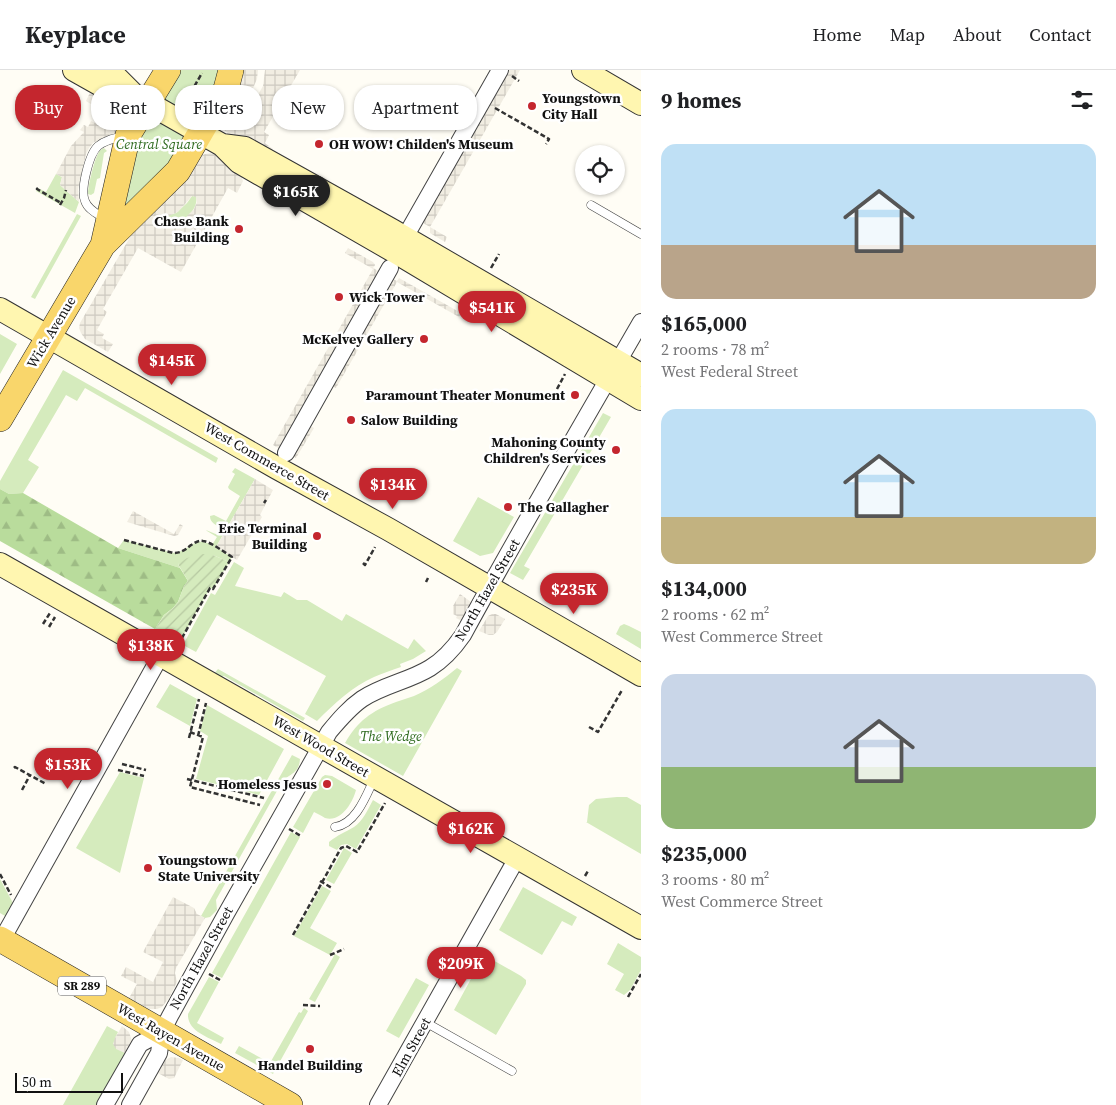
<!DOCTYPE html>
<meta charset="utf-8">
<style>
body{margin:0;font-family:"Source Serif 4",serif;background:#f6f6f6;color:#202124;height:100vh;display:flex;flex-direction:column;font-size:19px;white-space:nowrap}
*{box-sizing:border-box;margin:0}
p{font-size:16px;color:#757577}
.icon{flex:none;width:28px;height:28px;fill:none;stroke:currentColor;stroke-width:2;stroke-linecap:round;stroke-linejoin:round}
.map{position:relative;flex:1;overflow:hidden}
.drawer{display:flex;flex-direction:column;background:#fff;width:475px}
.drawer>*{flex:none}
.hud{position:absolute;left:15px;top:15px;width:475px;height:45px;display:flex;gap:10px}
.fabs{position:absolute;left:575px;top:75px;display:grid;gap:10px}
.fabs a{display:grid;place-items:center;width:50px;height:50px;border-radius:50%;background:#fff;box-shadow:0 1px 4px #0004;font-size:25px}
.scale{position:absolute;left:15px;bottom:12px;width:108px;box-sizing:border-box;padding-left:5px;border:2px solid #111;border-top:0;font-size:14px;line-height:18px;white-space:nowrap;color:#111;-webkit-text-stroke:4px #fff;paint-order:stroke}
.price{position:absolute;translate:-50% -42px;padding:0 11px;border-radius:18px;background:#c4262e;color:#fff;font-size:16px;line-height:32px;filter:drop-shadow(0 1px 2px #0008)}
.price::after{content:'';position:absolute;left:50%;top:30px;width:15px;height:11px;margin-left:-8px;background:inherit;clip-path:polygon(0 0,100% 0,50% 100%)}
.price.active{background:#222;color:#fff}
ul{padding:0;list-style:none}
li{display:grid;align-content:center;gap:10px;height:265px;padding:0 20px}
li span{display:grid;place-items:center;height:155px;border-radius:15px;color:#555}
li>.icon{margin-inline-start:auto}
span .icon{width:90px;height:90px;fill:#fffc;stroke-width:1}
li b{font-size:21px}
h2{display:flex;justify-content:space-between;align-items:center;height:60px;padding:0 20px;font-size:21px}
.tag{padding:0 18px;border-radius:20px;background:#fff;box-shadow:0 1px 4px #0004;font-size:18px;line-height:45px}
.tag.active{background:#c4262e;color:#fff}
header{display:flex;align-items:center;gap:30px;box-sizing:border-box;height:70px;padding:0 25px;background:#fff;border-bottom:1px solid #e0e0e0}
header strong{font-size:24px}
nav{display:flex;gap:28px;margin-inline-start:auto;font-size:18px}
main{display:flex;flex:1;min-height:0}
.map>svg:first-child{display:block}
</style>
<header>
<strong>Keyplace</strong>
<nav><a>Home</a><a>Map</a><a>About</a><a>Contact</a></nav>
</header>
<main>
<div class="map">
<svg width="641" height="1035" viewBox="0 0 641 1035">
<defs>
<pattern id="forest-firs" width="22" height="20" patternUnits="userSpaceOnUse" patternTransform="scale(1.25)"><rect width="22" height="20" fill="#b9dc9c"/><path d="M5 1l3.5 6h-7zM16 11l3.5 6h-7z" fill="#9ebc85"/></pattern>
<pattern id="garden-furrows" width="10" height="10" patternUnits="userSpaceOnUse" patternTransform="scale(1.25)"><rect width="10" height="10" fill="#d5ebbd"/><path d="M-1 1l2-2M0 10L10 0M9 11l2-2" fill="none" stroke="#b6c8a1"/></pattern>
<pattern id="plaza-grid" width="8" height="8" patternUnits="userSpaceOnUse" patternTransform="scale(1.25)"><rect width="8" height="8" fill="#f1ede2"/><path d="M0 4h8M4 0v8" fill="none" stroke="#cecac1"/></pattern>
</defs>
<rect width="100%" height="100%" fill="#fffdf5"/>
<path fill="#d5ebbd" d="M168,0H231L178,101L103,175L128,65Z
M104,78L107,81L104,83L100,108L97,109L94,123L91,125L88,124C88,116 94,91 98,84C100,80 100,80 104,78Z
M56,104L62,107L60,115L79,132L75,143L36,121L38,118L46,122Z
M192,126H196C199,139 185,151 174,155C169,157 163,156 157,156L155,154L156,149L176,143L187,133Z
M77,144L81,146L35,229L31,227Z
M0,264L17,274L0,304Z
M63,300L218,388L216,393L85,318L77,331L66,325L28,390L39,397L23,423L9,424L0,419V411Z
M603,343L611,347L524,496L530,499L523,510L510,503Z
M235,398L255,409L216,477L232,487L229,492L213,485L178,494L180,498L118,478L124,470L173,483C191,482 192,465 212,475L217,467L207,461L206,460L218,465L222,458C216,455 210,453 210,446L214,445L226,451L240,426L229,419L228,417L235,404L232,402Z
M478,427L514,447L493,483L480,486L453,471Z
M234,492L244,498L235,516L281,527L284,522L297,530H307L342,551L346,544L408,579L414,569L426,581L413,589L400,594L401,597C392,600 383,603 374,607C352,617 335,633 317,651L305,644L326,606L217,545L196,582L183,575L211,523L215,525Z
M624,554L629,556L641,562V579L616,564L620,556Z
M457,598L462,601L403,706L345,673C358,651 371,641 396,632C402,630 408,628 414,626C430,619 444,609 457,598Z
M218,599L305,648L303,651L224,606L221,607L213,605Z
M170,614L197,629L190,656L156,637Z
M207,635L284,679L259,725L196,709L208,666L200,661Z
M292,685L300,689C299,704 290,703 282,712L216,830L217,840L210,847L205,848L201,846Z
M120,702L144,708L120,803L76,778Z
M325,705L332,706L356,720C353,732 341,753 325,748C322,746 318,744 314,742L303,763L293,757L322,707Z
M617,727H627L641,735V784L586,752H587L589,735L596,729Z
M373,730L381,735L356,779L347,774L341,775L337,780L329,776V772C339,764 344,763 354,757C363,751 368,739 373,730Z
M291,762L300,767L222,908L212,903Z
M344,778L352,783L334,814L326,810Z
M0,809L13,833L5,846L0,843Z
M322,816L331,821L310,858L337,873L330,885L294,866Z
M523,817L577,847L572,856L562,851L542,885L499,860Z
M618,873L641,887V900L630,920L624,925L615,920L624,904L607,894Z
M335,884L340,887L315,932L309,929Z
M484,885L521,906L526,910V914L496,965L454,940Z
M209,907L219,912L197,953L224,968L221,974C208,967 187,961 188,944Z
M416,908L429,915L399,968L386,961Z
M304,938L308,941L273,1004L235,983L239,976L270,993L299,942L301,943Z
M107,956L118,962L115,968L127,984L98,1035H63Z"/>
<path fill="url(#forest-firs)" d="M0,419L9,424L23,423L118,478L180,498L188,511L184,516L178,532L173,538L164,545L155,559L0,471Z"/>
<path fill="url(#garden-furrows)" d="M203,484L213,485L229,492L213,519L210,518L179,573L155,559L164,545L173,538L178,532L184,516L188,511L178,494L187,488Z"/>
<path fill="url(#plaza-grid)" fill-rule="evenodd" d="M240,0H258L257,9L251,23L252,26L255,27L259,23L263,16L265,0H300L264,62L269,65L265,73L273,79L261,84L233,67L223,59L221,54L222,49Z
M506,0H520L430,157L447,167L445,172L430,163V157L418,150Z
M92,18L125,32L130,40L122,62L99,70L93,73L89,78L86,84L78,119L79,132L60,115L62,107L56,104L71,76L84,62L80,60L84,55L88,57L91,51L99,55L104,47L92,40L94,36L86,31Z
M211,83L216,84L241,105L243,111L237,123L228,118L181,202L138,178L103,239L107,242L97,260L104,264L102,268L113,274L108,282L85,269L81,263L79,258L80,253L133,162L200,86L205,84ZM192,126L196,127L197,132L194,139L183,150L174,155L167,156H157L155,154L156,149L166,147L178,142Z
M348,178L373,192L375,195L373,198L397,211L399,208L461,243L459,247L397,212L336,318L330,315L308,355L314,358L296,388L273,375L373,199L345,183Z
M255,409L273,420L260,445L262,447L237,490L216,477Z
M133,441L174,464L180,454L183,456L178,465L174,466L127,452Z
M460,524L471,532V535L464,552L456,548L457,546L453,544V536Z
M492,544H496L505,549L497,562L493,565H489L479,561L488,546Z
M173,827L194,838L197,844L205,848L176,898L175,903L177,912L169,928L162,937L157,939H149L129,928L137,914L121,906L126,897L153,912L163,892L143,882Z
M122,956L129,962L132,971L127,984L116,979L113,974L115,968Z
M171,987L179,988L183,990L174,1008L169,1009L156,1002L162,992Z"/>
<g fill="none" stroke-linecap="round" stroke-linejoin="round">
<g stroke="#444" stroke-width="9">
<path id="lane" d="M591,135L641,164
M105,149C98,144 88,140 85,131C80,120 89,84 98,76C105,70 115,68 124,66
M335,757C356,754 366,726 374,709
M425,952L512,1001"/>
</g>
<g stroke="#444" stroke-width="18">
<path id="street" d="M400,176L500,0
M286,383L390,198
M0,873L161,585
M105,1035L140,974L162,962
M130,1035L159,983L162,962L170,946L226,844L329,662C339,650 349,638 362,629C383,615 409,611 430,598C443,590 454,578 463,565C520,460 581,356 641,252
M378,1035L517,788"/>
</g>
<g stroke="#333" stroke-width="24">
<path id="secondary" d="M74,0L106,18L134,25L222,75L239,92L397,183L641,329
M107,0L113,4L134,25
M583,0L641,34
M222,75L245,78L392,160L641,305
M0,239L277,398L388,459L641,605
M0,494L641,858"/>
</g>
<g stroke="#222" stroke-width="26">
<path id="primary" d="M103,175L128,65L168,0
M0,349L103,175L178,101L226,19L231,0
M0,869L290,1035"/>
</g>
<path stroke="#333" stroke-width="2.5" stroke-dasharray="5 2.5" stroke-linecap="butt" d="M512,6L519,11
M187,29L202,3
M495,38L549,69L546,74
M38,118L37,119L61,133
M60,135L64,128L66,120
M491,198L499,184
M557,319L565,304
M264,433L266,430
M124,470L173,483C181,483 185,480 191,475C195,473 198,470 203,471C211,472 224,482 232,487L213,519L210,518L178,575
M363,493L365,495L375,477
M426,512L428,508
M43,554L50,543
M49,557L55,547
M589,657L598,662L622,620
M190,662L203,667L190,717L260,735
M198,666L206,633
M189,668L199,629
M122,694L146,700
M14,698L15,697L46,714
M118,700L144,706
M187,709L264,728
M22,720L30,705
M289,759L301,766
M0,804L11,825
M585,806L588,801
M320,811L332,818
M293,865L341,778L346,776L357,782L385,733
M330,885L344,879
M209,904L220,910
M628,927L641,904
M303,935L320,936"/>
<use href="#lane" stroke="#fff" stroke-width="8"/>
<use href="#street" stroke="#fff" stroke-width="16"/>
<use href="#secondary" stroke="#fff6b0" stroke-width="22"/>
<use href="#primary" stroke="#f9d66b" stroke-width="25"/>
</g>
<g fill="#c4262e" stroke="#fff" stroke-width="2">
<circle cx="532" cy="36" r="5"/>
<circle cx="319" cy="74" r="5"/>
<circle cx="239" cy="159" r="5"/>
<circle cx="339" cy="227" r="5"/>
<circle cx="424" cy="269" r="5"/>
<circle cx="575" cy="325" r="5"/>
<circle cx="351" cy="350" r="5"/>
<circle cx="616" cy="380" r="5"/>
<circle cx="508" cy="437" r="5"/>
<circle cx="317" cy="466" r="5"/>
<circle cx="327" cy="714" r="5"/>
<circle cx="148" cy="798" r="5"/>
<circle cx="310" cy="979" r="5"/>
</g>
<g text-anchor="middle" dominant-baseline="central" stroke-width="5" stroke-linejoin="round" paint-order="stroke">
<rect fill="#fff" stroke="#585858" stroke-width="1" x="58" y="906.5" width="48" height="19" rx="4"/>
<g font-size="12" font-weight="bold" fill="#111">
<text x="82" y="916">SR 289</text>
</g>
<g font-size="14" font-weight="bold" fill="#111" stroke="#fff" text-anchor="start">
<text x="542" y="28">Youngstown<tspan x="542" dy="16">City Hall</tspan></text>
<text x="329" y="74">OH WOW! Childen's Museum</text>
<text x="229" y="151" text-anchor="end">Chase Bank<tspan x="229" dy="16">Building</tspan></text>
<text x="349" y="227">Wick Tower</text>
<text x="414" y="269" text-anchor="end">McKelvey Gallery</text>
<text x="565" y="325" text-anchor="end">Paramount Theater Monument</text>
<text x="361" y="350">Salow Building</text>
<text x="606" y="372" text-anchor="end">Mahoning County<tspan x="606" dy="16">Children's Services</tspan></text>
<text x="518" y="437">The Gallagher</text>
<text x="307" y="458" text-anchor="end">Erie Terminal<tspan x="307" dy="16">Building</tspan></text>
<text x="317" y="714" text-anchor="end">Homeless Jesus</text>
<text x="158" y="790">Youngstown<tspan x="158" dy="16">State University</tspan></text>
<text x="310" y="995" text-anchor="middle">Handel Building</text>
</g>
<g font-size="14" font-style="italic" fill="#2f6b1f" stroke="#fff">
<text x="159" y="74">Central Square</text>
<text x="391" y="666">The Wedge</text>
</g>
<g font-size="14" fill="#111" stroke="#fff">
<text transform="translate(51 262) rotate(-59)">Wick Avenue</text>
<text transform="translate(267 391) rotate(30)">West Commerce Street</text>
<text transform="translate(487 520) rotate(-60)">North Hazel Street</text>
<text transform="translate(321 676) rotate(30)">West Wood Street</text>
<text transform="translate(201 888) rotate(-61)">North Hazel Street</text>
<text transform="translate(171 967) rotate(30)">West Rayen Avenue</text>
<text transform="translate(411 977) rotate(-61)">Elm Street</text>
</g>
</g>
</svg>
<div class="fabs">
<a><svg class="icon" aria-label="locate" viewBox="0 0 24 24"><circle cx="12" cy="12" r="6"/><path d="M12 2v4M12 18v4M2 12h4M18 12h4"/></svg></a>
</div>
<div class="scale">50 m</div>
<b class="price active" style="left:296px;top:147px">$165K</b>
<b class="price" style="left:492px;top:263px">$541K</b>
<b class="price" style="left:172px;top:316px">$145K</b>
<b class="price" style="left:393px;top:440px">$134K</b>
<b class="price" style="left:574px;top:545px">$235K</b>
<b class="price" style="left:151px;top:601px">$138K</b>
<b class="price" style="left:68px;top:720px">$153K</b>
<b class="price" style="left:471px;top:784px">$162K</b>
<b class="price" style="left:461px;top:919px">$209K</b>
<div class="hud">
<a class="tag active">Buy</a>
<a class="tag">Rent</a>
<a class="tag">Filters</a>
<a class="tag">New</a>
<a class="tag">Apartment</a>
</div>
</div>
<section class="drawer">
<h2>9 homes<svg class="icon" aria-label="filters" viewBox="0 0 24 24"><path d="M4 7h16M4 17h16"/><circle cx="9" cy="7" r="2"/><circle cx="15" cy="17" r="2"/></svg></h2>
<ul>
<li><span style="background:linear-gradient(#bfe0f5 65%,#b9a48a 0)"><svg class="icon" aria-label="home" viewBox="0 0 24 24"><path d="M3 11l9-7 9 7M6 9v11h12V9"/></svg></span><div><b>$165,000</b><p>2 rooms · 78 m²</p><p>West Federal Street</p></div></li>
<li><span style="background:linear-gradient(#bfe0f5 70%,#c2b280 0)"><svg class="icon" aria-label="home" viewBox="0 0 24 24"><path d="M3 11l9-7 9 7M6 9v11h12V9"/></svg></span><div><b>$134,000</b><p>2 rooms · 62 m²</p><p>West Commerce Street</p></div></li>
<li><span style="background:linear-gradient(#c9d6e8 60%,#8fb573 0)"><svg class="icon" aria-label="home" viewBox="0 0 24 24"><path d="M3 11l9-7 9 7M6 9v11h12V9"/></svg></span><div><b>$235,000</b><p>3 rooms · 80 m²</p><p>West Commerce Street</p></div></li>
</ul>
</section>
</main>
